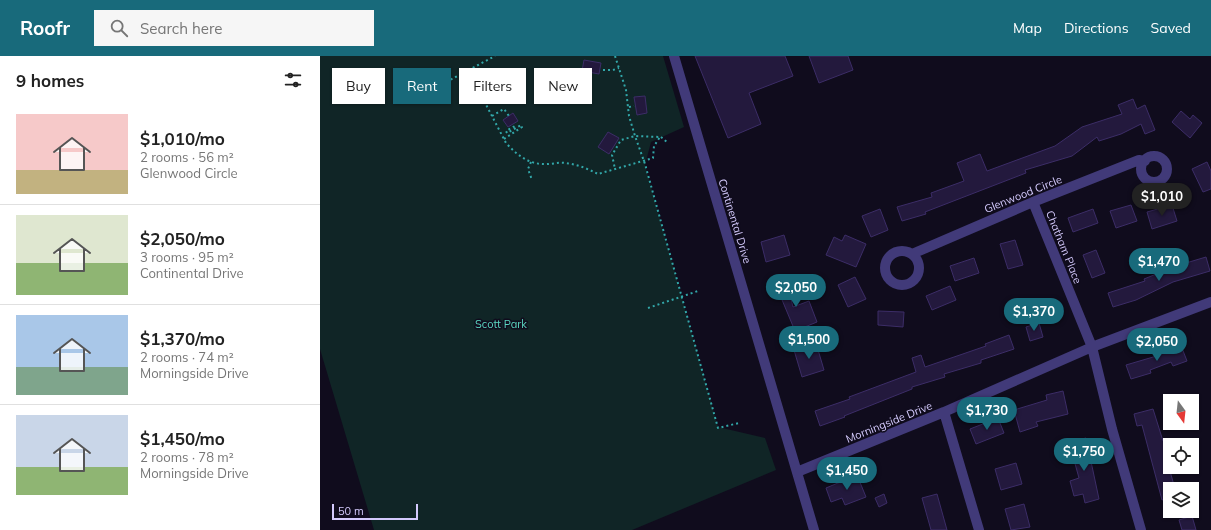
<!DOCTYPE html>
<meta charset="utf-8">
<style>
body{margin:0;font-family:Mulish,sans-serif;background:#f6f6f6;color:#222;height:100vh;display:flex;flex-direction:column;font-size:15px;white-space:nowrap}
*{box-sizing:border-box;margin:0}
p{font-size:13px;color:#767676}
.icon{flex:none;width:22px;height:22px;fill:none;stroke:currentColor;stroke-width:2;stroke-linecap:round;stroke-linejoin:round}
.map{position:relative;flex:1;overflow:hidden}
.panel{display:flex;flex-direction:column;background:#fff;width:320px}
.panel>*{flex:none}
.hud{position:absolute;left:12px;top:12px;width:380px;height:36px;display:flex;gap:8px}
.needle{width:26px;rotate:165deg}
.fabs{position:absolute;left:843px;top:338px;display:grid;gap:8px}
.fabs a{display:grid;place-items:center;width:36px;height:36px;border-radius:0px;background:#fff;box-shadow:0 1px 3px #0004;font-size:20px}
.scale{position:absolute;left:12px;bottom:10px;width:86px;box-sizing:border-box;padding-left:4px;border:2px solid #d4cafd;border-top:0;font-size:11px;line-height:14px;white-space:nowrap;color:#d4cafd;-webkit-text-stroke:3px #100c1d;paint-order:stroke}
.price{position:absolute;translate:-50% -34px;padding:0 9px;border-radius:14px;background:#186a7b;color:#fff;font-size:13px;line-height:26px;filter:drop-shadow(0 1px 2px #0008)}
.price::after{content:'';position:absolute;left:50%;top:24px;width:12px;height:9px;margin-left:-6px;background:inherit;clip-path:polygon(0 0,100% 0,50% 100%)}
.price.on{background:#222;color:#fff}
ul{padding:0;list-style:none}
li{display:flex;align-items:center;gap:12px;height:100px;padding:0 16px}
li+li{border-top:1px solid #e0e0e0}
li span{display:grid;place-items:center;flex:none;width:112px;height:80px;border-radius:0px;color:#555}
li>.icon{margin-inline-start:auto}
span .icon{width:48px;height:48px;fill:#fffc;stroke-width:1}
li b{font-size:17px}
h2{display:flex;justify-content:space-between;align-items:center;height:48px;padding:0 16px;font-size:17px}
.pill{padding:0 14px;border-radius:0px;background:#fff;box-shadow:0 1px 3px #0004;font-size:14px;line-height:36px}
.pill.on{background:#186a7b;color:#fff}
header{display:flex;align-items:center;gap:24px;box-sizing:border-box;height:56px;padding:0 20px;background:#186a7b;color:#fff}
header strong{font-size:19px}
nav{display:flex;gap:22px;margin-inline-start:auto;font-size:14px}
.search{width:280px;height:36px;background:#f6f6f6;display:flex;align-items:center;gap:10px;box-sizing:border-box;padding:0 14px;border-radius:0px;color:#767676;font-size:15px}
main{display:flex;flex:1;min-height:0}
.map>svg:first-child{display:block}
</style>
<header>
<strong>Roofr</strong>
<div class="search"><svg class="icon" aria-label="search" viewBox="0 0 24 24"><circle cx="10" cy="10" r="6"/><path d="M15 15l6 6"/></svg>Search here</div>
<nav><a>Map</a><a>Directions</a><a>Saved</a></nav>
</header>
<main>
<section class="panel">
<h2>9 homes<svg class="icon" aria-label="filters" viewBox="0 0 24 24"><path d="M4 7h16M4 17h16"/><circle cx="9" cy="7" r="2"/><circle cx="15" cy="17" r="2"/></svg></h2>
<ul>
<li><span style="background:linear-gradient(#f6c9c9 70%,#c2b280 0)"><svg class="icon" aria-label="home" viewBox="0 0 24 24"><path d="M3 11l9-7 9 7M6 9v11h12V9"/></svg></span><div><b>$1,010/mo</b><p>2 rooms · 56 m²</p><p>Glenwood Circle</p></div></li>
<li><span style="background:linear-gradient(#dfe7d0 60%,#8fb573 0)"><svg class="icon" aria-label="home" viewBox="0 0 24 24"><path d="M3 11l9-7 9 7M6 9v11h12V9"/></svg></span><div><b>$2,050/mo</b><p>3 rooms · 95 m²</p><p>Continental Drive</p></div></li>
<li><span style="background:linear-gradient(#a9c7e8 65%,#7fa58c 0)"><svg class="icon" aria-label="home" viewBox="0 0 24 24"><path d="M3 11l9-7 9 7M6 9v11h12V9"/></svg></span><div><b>$1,370/mo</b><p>2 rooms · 74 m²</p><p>Morningside Drive</p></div></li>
<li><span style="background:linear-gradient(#c9d6e8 65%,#8fb573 0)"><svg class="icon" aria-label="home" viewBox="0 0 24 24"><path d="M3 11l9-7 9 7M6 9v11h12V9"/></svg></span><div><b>$1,450/mo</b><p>2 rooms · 78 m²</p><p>Morningside Drive</p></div></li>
</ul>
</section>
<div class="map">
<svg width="891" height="474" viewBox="0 0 891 474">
<rect width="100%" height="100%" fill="#100c1d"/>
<path fill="#102526" d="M0,0H343L364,71L331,86L325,109L398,371L445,382L456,414L312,474H54L0,293Z"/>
<path fill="#23193d" stroke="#3c2d67" d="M375,0H465L473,20L429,37L441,68L408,82Z
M489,0H528L533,14L499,27Z
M264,4L281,7L279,18L262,15Z
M325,40L327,57L317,59L314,41Z
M813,43L817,53L825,49L835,74L825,78L821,68L801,78L779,85L777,81L752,100L705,114L706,117L605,156L606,158L582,165L577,151L612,141L611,137L644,125L637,107L660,98L667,115L735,90L762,71L802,58L798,49Z
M861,55L870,63L873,59L882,67L870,82L852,66Z
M193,57L198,65L188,71L183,64Z
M288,76L299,82L289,98L278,91Z
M887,106L891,115V133L883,136L872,113Z
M811,149L817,165L796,172L790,155Z
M852,149L857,165L832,173L827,156Z
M560,153L568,174L551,181L542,160Z
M773,153L778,167L753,176L748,162Z
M464,179L470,199L446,206L441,186Z
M525,179L546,188L536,211L506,199L514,181L522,185Z
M695,184L703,209L688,213L680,188Z
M776,194L785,217L772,222L763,199Z
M886,201L890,215L853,226L816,244L793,251L788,237L825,225L824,223L856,210Z
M654,202L659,217L635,225L630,210Z
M535,221L546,243L528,251L518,229Z
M466,223L473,251L489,245L497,266L475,275L460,239L456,225Z
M630,230L636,244L612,254L606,240Z
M558,255L584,256L583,271L558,269Z
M719,267L723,281L710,285L706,271Z
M689,279L694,293L661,304V307L624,318L625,321L592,331V333L524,360L525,361L500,370L495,355L530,343L529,341L596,316L592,302L601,299L605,311L666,290L665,288Z
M496,287L504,314L482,321L474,294Z
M860,287L867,305L853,310L851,306L830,314L831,317L811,323L806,309L840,299L839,296Z
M743,335L748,358L716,366L718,370L700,376L694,354L727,344L726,339Z
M833,353L843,385H845L850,400V415L855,433H850V441L842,444L822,369L817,370L814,358Z
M678,362L684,377L656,388L650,373Z
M766,382L779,443L765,447L763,438L754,440L750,425L759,422L749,386Z
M696,407L702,428L681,434L675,413Z
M537,419L546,441L525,449L522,442L511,446L506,432Z
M564,438L567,447L559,451L555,442Z
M617,438L627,474H611L602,442Z
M704,448L710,471L691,474L685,453Z
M872,460L876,474H862L859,464Z"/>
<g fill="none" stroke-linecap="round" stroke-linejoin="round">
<path stroke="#32a7a9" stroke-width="2" stroke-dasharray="2 3" stroke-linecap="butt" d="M295,0L306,34L309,60L315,80L325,108L398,372L419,367
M148,14L186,87C197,99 209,109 227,108C233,108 239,106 245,107C257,108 268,113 278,118L333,102L334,90L340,81L315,80L301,84L292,99L295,113
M283,14H293L299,12
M113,33L175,0
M309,51L314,50
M172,60L184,53L189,60
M341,81L348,87
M184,83L202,71L201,69L187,77L186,75L195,70L194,68
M211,106L208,113L212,124
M328,252L378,235"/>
<path stroke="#413a79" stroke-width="10" d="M354,0L494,474
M821 113a13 13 0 1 1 26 0a13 13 0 1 1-26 0Z
M713,146L772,291L792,373L821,474
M565 212a17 17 0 1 1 34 0a17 17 0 1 1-34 0Z
M592,198L713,146L819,104L825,105
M624,356L659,474
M477,416L624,356L772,291L891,246"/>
</g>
<g text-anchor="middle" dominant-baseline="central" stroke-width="3" stroke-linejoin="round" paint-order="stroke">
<g font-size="11" fill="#d4cafd" stroke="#100c1d">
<text transform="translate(703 138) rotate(-22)">Glenwood Circle</text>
<text transform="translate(415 165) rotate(73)">Continental Drive</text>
<text transform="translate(744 191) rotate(68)">Chatham Place</text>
<text transform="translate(569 366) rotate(-22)">Morningside Drive</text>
</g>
<g font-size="11" fill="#5bd8c2" stroke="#100c1d">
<text x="181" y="268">Scott Park</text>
</g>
</g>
</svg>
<div class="fabs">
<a><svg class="needle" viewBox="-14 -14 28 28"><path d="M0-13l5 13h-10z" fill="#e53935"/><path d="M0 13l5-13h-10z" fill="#767676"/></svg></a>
<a><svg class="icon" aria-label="locate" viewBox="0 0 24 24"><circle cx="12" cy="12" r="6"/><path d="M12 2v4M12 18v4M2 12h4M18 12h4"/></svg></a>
<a><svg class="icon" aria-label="layers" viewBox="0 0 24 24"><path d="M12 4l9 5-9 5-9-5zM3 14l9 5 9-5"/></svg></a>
</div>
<div class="scale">50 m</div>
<b class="price on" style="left:842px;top:161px">$1,010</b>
<b class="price" style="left:839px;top:226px">$1,470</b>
<b class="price" style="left:476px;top:252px">$2,050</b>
<b class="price" style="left:714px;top:276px">$1,370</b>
<b class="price" style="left:489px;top:304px">$1,500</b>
<b class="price" style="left:837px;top:306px">$2,050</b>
<b class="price" style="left:667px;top:375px">$1,730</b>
<b class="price" style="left:764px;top:416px">$1,750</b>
<b class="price" style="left:527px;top:435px">$1,450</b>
<div class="hud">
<a class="pill">Buy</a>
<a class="pill on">Rent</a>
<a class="pill">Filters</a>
<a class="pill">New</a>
</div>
</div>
</main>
